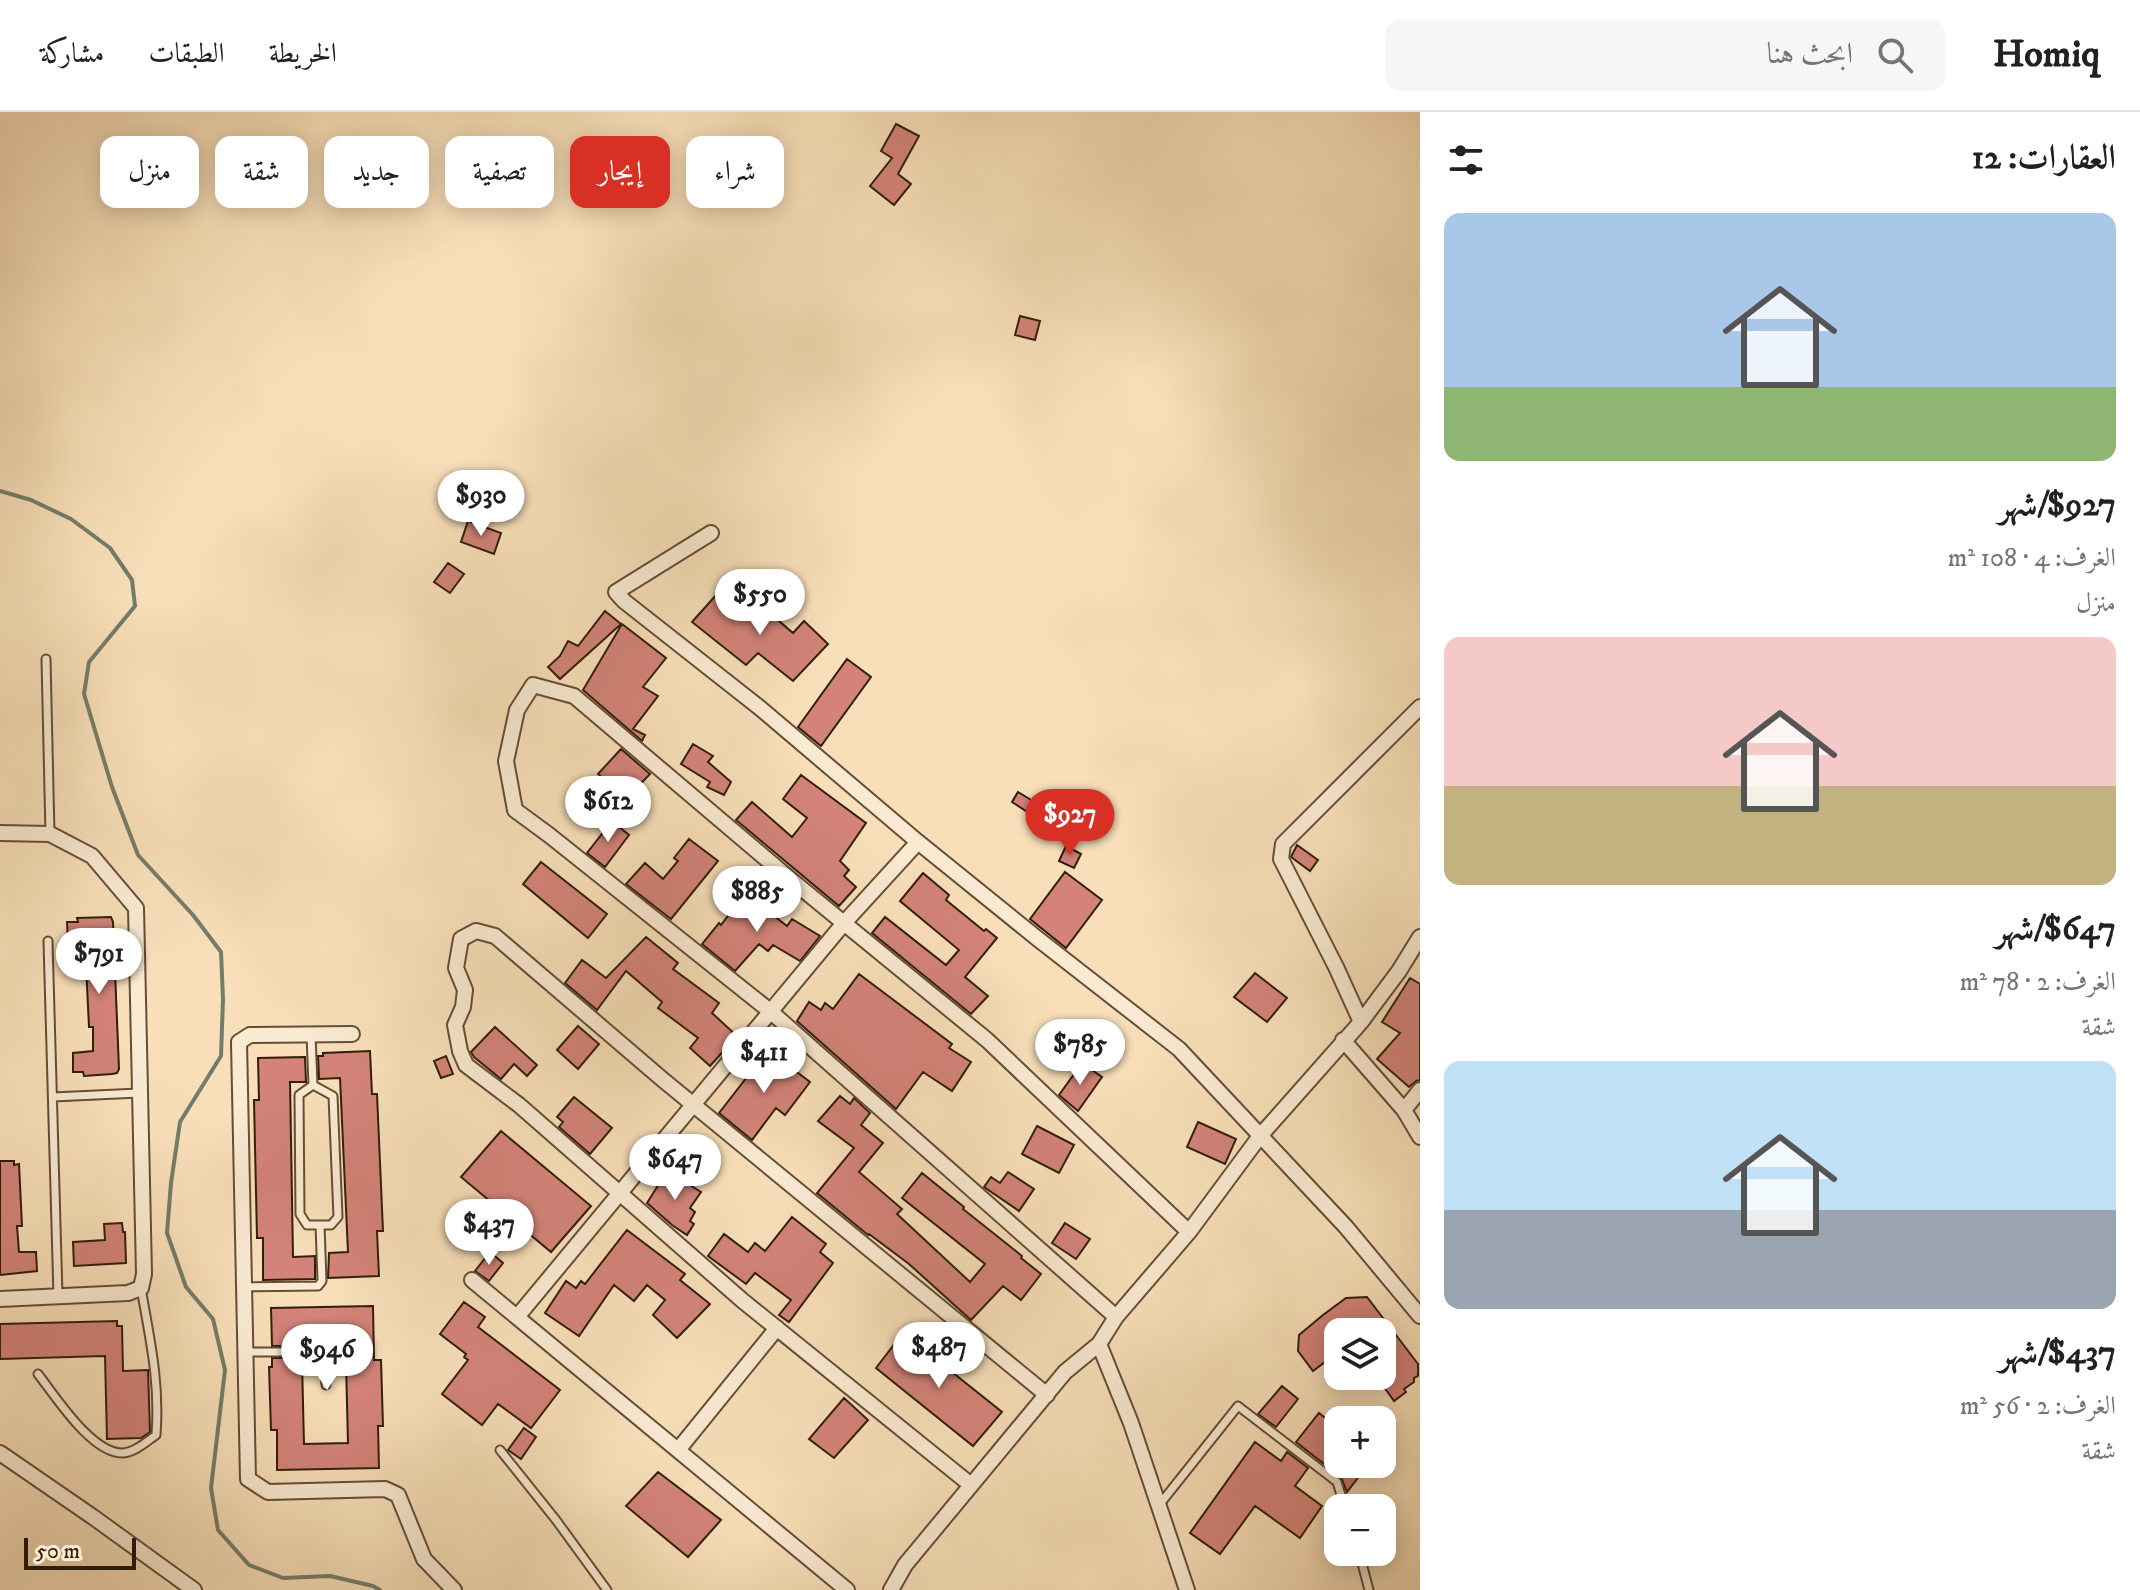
<!DOCTYPE html>
<html lang="ar">
<meta charset="utf-8">
<style>
body{margin:0;font-family:"IM FELL DW Pica",Amiri,serif;background:#f6f6f6;color:#202124;direction:rtl;height:100vh;display:flex;flex-direction:column;font-size:30px;white-space:nowrap}
*{box-sizing:border-box;margin:0}
p{font-size:26px;color:#757577}
.icon{flex:none;width:44px;height:44px;fill:none;stroke:currentColor;stroke-width:2;stroke-linecap:round;stroke-linejoin:round}
.map{position:relative;flex:1;overflow:hidden;direction:ltr}
.drawer{display:flex;flex-direction:column;background:#fff;width:720px}
.drawer>*{flex:none}
.banner{position:absolute;left:24px;top:24px;width:760px;height:72px;direction:rtl;display:flex;gap:16px}
.tools{position:absolute;left:1324px;top:1206px;display:grid;gap:16px}
.tools a{display:grid;place-items:center;width:72px;height:72px;border-radius:16px;background:#fff;box-shadow:0 4px 20px #0003;font-size:40px}
.scale{position:absolute;left:24px;bottom:20px;width:112px;box-sizing:border-box;padding-left:8px;border:4px solid #311e0a;border-top:0;font-size:22px;line-height:28px;white-space:nowrap;color:#311e0a;-webkit-text-stroke:6px #faead2;paint-order:stroke}
.price{position:absolute;translate:-50% -68px;padding:0 18px;border-radius:28px;background:#fff;color:#222;font-size:26px;line-height:52px;filter:drop-shadow(0 2px 4px #0008)}
.price::after{content:'';position:absolute;left:50%;top:48px;width:24px;height:18px;margin-left:-12px;background:inherit;clip-path:polygon(0 0,100% 0,50% 100%)}
.price.selected{background:#d93025;color:#fff}
ul{padding:0;list-style:none}
li{display:grid;align-content:center;gap:16px;height:424px;padding:0 24px}
li span{display:grid;place-items:center;height:248px;border-radius:16px;color:#555}
li>.icon{margin-inline-start:auto}
span .icon{width:144px;height:144px;fill:#fffc;stroke-width:1}
li b{font-size:34px}
h2{display:flex;justify-content:space-between;align-items:center;height:96px;padding:0 24px;font-size:34px}
.tag{padding:0 28px;border-radius:16px;background:#fff;box-shadow:0 4px 20px #0003;font-size:28px;line-height:72px}
.tag.selected{background:#d93025;color:#fff}
header{display:flex;align-items:center;gap:48px;box-sizing:border-box;height:112px;padding:0 40px;background:#fff;border-bottom:2px solid #e0e0e0}
header strong{font-size:38px}
nav{display:flex;gap:44px;margin-inline-start:auto;font-size:28px}
.search{width:560px;height:72px;background:#f6f6f6;display:flex;align-items:center;gap:20px;box-sizing:border-box;padding:0 28px;border-radius:16px;color:#757577;font-size:30px}
main{display:flex;flex:1;min-height:0}
.map>svg:first-child{display:block}
</style>
<header>
<strong>Homiq</strong>
<div class="search"><svg class="icon" aria-label="search" viewBox="0 0 24 24"><circle cx="10" cy="10" r="6"/><path d="M15 15l6 6"/></svg>ابحث هنا</div>
<nav><a>الخريطة</a><a>الطبقات</a><a>مشاركة</a></nav>
</header>
<main>
<section class="drawer">
<h2>العقارات: 12<svg class="icon" aria-label="filters" viewBox="0 0 24 24"><path d="M4 7h16M4 17h16"/><circle cx="9" cy="7" r="2"/><circle cx="15" cy="17" r="2"/></svg></h2>
<ul>
<li><span style="background:linear-gradient(#a9c7e8 70%,#8fb573 0)"><svg class="icon" aria-label="home" viewBox="0 0 24 24"><path d="M3 11l9-7 9 7M6 9v11h12V9"/></svg></span><div><b>$927/شهر</b><p>الغرف: 4 · 108 m²</p><p>منزل</p></div></li>
<li><span style="background:linear-gradient(#f6c9c9 60%,#c2b280 0)"><svg class="icon" aria-label="home" viewBox="0 0 24 24"><path d="M3 11l9-7 9 7M6 9v11h12V9"/></svg></span><div><b>$647/شهر</b><p>الغرف: 2 · 78 m²</p><p>شقة</p></div></li>
<li><span style="background:linear-gradient(#bfe0f5 60%,#9aa5b1 0)"><svg class="icon" aria-label="home" viewBox="0 0 24 24"><path d="M3 11l9-7 9 7M6 9v11h12V9"/></svg></span><div><b>$437/شهر</b><p>الغرف: 2 · 56 m²</p><p>شقة</p></div></li>
</ul>
</section>
<div class="map">
<svg width="1420" height="1478" viewBox="0 0 1420 1478">
<rect width="100%" height="100%" fill="#f8dfb9"/>
<filter id="stains"><feTurbulence type="fractalNoise" baseFrequency=".0025" numOctaves="4"/><feColorMatrix values="0 0 0 0 .2 0 0 0 0 .09 0 0 0 0 .02 0 0 0 .5 -.17"/></filter>
<radialGradient id="worn" r=".72"><stop offset=".6" stop-color="#630" stop-opacity="0"/><stop offset="1" stop-color="#630" stop-opacity=".3"/></radialGradient>
<g fill="none" stroke-linecap="round" stroke-linejoin="round">
<path stroke="#727d6b" stroke-width="4" d="M0,379L31,388L71,407L110,436L132,468L135,494L89,550L84,582L112,675L138,743L193,803L221,840L223,887L221,944L180,1010L171,1071L167,1121L186,1175L213,1207L225,1258L211,1376L218,1418L249,1453L283,1466L330,1464L373,1474L380,1478"/>
</g>
<path fill="#d38379" stroke="#311e0a" stroke-width="2" d="M896,12L919,24L898,62L911,72L894,93L870,74L892,46L881,39Z
M1020,204L1040,209L1035,228L1015,223Z
M468,409L501,421L494,442L461,430Z
M448,451L464,462L450,481L434,470Z
M718,481L745,505L758,491L793,521L804,509L828,532L793,569L758,541L746,553L692,510Z
M605,499L621,512L560,567L548,555L560,544L568,529L578,534Z
M622,512L666,546L643,575L658,584L633,617L645,623L642,629L583,578Z
M847,547L871,565L821,634L798,615Z
M693,632L713,644L708,650L731,670L724,683L707,675L710,670L681,652Z
M621,637L650,662L627,686L598,662Z
M801,663L866,711L840,749L849,758L844,764L856,775L839,794L736,708L752,690L792,725L807,706L783,687Z
M1018,680L1056,703L1049,714L1012,690Z
M612,709L629,723L605,755L587,741Z
M689,727L718,749L671,807L626,772L645,751L663,767L678,749L674,746Z
M1297,733L1318,748L1310,759L1291,745Z
M1066,734L1081,742L1074,756L1059,749Z
M541,750L607,802L588,826L523,772Z
M1065,760L1102,788L1066,836L1030,807Z
M923,761L949,783L946,788L984,819L986,817L997,826L965,865L988,884L971,902L872,821L885,805L946,853L959,838L900,789Z
M755,780L768,790L764,796L787,814L792,807L820,824L800,849L773,833L768,839L759,832L735,859L702,832L719,811L721,813L743,784L749,788Z
M111,805L113,810L119,957L117,961L112,962L84,964L83,960H73V941L93,939V915H89L86,853H90L89,830L68,831L67,810H78L77,806Z
M646,825L678,851L673,857L719,891L712,901L737,924L710,954L690,936L698,926L658,896L662,890L626,859L597,898L565,871L582,848L606,866Z
M1255,861L1287,886L1267,910L1234,885Z
M859,862L952,932L949,936L971,950L952,979L923,960L896,997L797,909L809,890L821,898L825,891L833,897Z
M1410,866L1420,872V968L1416,969L1409,975L1377,947L1400,921L1382,910Z
M578,914L599,932L578,957L557,938Z
M495,915L537,953L527,964L514,952L501,967L474,945L471,940Z
M768,938L810,970L785,1003L776,996L752,1028L719,1001Z
M370,939L372,982H377L383,1119H377L379,1164L328,1166L329,1141L348,1140L340,966L319,967L318,944H323V941Z
M446,944L453,962L441,966L434,949Z
M305,945L306,970H290L293,1145L315,1144V1167L263,1168V1126H257L254,988H259L258,946Z
M1082,951L1102,965L1078,999L1059,983Z
M840,984L850,992L854,986L870,1001L861,1013L883,1031L859,1060L902,1097L897,1102L970,1170L985,1152L902,1086L922,1061L964,1095L963,1097L1022,1144L1021,1146L1041,1162L1021,1188L1003,1174L971,1208L909,1152L869,1122L868,1123L817,1081L854,1036L818,1009Z
M574,985L612,1016L590,1042L559,1015L563,1010L557,1005Z
M1198,1010L1236,1027L1225,1052L1187,1035Z
M1037,1014L1074,1033L1059,1061L1022,1042Z
M501,1019L591,1094L551,1140L461,1065Z
M0,1049H14V1053L19,1052L22,1114H17L19,1140H36L37,1159L0,1163Z
M667,1059L701,1080L690,1096L695,1100L690,1109L694,1112L687,1123L672,1113L647,1091Z
M1008,1060L1034,1077L1019,1099L984,1075L991,1065L1000,1071Z
M792,1105L826,1132L820,1140L833,1151L789,1210L779,1203L791,1188L755,1161L746,1172L708,1144L724,1122L748,1140L755,1131L765,1139Z
M122,1111L123,1120H125L126,1151L74,1154L73,1130L105,1128L104,1112Z
M1065,1111L1090,1127L1076,1147L1052,1131Z
M627,1118L685,1162L680,1168L710,1192L677,1226L653,1203L665,1188L647,1173L634,1189L614,1173L579,1224L545,1201L566,1169L576,1176L581,1169L585,1172Z
M490,1140L503,1151L489,1169L475,1159Z
M1367,1185L1418,1252V1264L1414,1266V1270L1404,1277L1406,1280L1394,1289L1379,1268L1382,1266V1253L1390,1247L1382,1237V1220H1369L1364,1213L1354,1220H1338V1240L1313,1259L1298,1239L1299,1223L1323,1203L1346,1186Z
M464,1190L485,1205L478,1215L560,1278L531,1316L498,1292L482,1313L442,1282L468,1248L464,1245L466,1242L440,1222Z
M373,1194L374,1248H381L383,1314H378L379,1356L277,1358V1318H271L269,1255H272V1246H293L294,1250H302L304,1332L348,1331L346,1252H353L354,1249V1217L293,1218V1234H272L271,1196Z
M117,1209V1214H122L123,1259L148,1258L150,1320L141,1326L107,1327L105,1244L0,1247V1212Z
M903,1221L1002,1300L973,1334L876,1256Z
M1282,1274L1298,1287L1276,1315L1258,1302Z
M844,1286L868,1308L834,1346L809,1327Z
M1319,1301L1338,1316V1352H1356L1364,1358L1347,1380L1341,1365L1296,1330Z
M524,1316L536,1325L521,1347L508,1338Z
M1255,1330L1281,1349L1287,1340L1308,1356L1295,1374L1322,1394L1300,1426L1255,1394L1220,1442L1190,1421Z
M658,1360L721,1408L688,1445L626,1394Z"/>
<g fill="none" stroke-linecap="round" stroke-linejoin="round">
<g stroke="#634e36" stroke-width="11">
<path id="service" d="M46,547L50,722
M48,829L58,1184
M311,923L313,973L299,983L300,1102L307,1113H331L338,1105L333,984L313,973
M53,985L139,981
M244,1175L318,1174L322,1169L320,1113
M246,1240H312L324,1248L326,1273
M38,1262C56,1285 92,1342 123,1341C135,1340 146,1330 156,1323C160,1270 150,1228 141,1176
M500,1338L556,1408L607,1478
M1160,1392L1238,1294L1337,1370L1345,1396
M1359,1440L1369,1478"/>
</g>
<g stroke="#634e36" stroke-width="18">
<path id="minor" d="M711,421L616,480L624,489L760,596L918,730L1038,827L1179,937L1346,1115L1420,1204
M0,721L50,722L92,744L136,796L144,1162L141,1176L128,1181L0,1187
M1361,910L1336,855L1281,747L1283,732L1420,595
M352,922L250,923L239,930L248,1367L268,1380L385,1377L398,1383L424,1447L454,1478
M1343,928L1404,998L1420,1025
M1404,998L1420,978
M472,1168L847,1478
M517,1205L844,811L918,730
M1116,1205L770,899L549,723L515,698L506,649L517,598L533,573L574,584L790,767L987,928L1189,1120
M1099,1232L1131,1311L1187,1478
M678,1338L777,1216
M0,1341L93,1405L194,1478
M971,1373L743,1189L519,993L466,953L460,939L455,913L463,895L465,878L456,856L461,827L476,819L495,824L662,967L1047,1283
M891,1478L905,1453L1065,1260L1099,1232L1116,1205L1189,1120L1260,1024L1361,910L1399,859L1420,825"/>
</g>
<use href="#service" stroke="#faead2" stroke-width="7"/>
<use href="#minor" stroke="#faead2" stroke-width="14"/>
</g>
<rect width="100%" height="100%" filter="url(#stains)"/>
<rect width="100%" height="100%" fill="url(#worn)"/>
</svg>
<div class="tools">
<a><svg class="icon" aria-label="layers" viewBox="0 0 24 24"><path d="M12 4l9 5-9 5-9-5zM3 14l9 5 9-5"/></svg></a>
<a>+</a>
<a>−</a>
</div>
<div class="scale">50 m</div>
<b class="price" style="left:481px;top:426px">$930</b>
<b class="price" style="left:760px;top:525px">$550</b>
<b class="price" style="left:608px;top:732px">$612</b>
<b class="price selected" style="left:1070px;top:745px">$927</b>
<b class="price" style="left:757px;top:822px">$885</b>
<b class="price" style="left:99px;top:884px">$791</b>
<b class="price" style="left:1080px;top:975px">$785</b>
<b class="price" style="left:764px;top:983px">$411</b>
<b class="price" style="left:675px;top:1090px">$647</b>
<b class="price" style="left:489px;top:1155px">$437</b>
<b class="price" style="left:939px;top:1278px">$487</b>
<b class="price" style="left:327px;top:1280px">$946</b>
<div class="banner">
<a class="tag">شراء</a>
<a class="tag selected">إيجار</a>
<a class="tag">تصفية</a>
<a class="tag">جديد</a>
<a class="tag">شقة</a>
<a class="tag">منزل</a>
</div>
</div>
</main>
